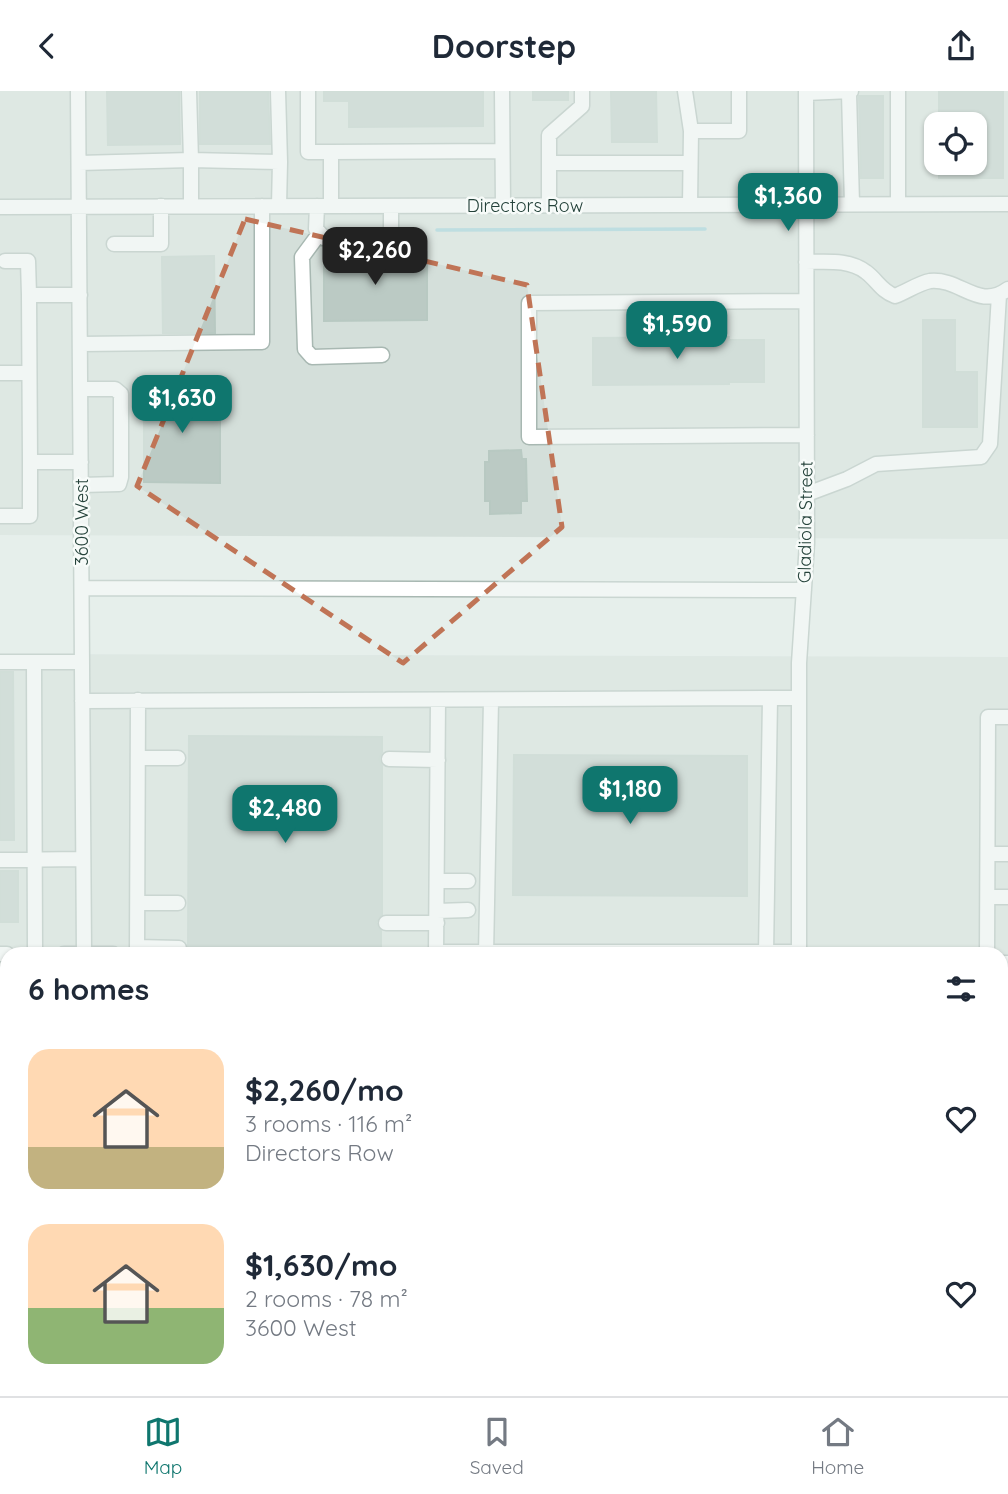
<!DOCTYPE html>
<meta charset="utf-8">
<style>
body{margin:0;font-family:Quicksand,sans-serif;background:#f6f6f7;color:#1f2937;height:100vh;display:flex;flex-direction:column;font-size:26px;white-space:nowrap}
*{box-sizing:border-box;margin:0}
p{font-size:23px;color:#747a83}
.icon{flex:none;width:38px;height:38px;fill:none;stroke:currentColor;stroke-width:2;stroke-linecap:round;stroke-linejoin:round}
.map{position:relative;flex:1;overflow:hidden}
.sheet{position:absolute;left:0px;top:856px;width:1008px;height:450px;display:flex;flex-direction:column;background:#fff;border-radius:21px 21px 0 0;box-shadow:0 2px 5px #0004}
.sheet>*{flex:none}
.buttons{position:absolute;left:924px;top:21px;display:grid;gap:14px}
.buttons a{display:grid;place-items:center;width:63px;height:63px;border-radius:14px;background:#fff;box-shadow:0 2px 5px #0004;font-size:35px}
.price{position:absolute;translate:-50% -60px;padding:0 16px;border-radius:14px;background:#0f766e;color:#fff;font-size:23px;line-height:46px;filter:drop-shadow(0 2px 4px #0008)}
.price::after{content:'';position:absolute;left:50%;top:42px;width:21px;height:16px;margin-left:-10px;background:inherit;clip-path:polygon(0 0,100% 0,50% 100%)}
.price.selected{background:#222;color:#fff}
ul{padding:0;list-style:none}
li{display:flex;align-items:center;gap:21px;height:175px;padding:0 28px}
li span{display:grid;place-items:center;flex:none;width:196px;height:140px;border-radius:21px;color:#555}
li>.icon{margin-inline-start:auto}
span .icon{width:84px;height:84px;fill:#fffc;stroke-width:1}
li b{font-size:30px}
h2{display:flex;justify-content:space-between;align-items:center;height:84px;padding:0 28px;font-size:30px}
header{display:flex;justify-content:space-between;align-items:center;height:91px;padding:0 28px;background:#fff;font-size:32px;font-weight:800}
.dock{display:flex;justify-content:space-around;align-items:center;height:98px;border-top:2px solid #e0e1e3;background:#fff;font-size:19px;color:#747a83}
.dock a{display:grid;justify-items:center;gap:4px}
.dock .selected{color:#0f766e}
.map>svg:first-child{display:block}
</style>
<header><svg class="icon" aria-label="back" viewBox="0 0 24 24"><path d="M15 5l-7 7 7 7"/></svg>Doorstep<svg class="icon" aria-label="share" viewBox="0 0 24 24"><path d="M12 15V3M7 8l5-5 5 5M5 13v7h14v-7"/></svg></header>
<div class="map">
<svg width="1008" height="1305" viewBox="0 0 1008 1305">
<rect width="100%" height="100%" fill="#e6efeb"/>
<path fill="#d4dfda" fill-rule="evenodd" d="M0,0H1008V448L0,444ZM936,33H975V72H936Z
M0,563L1008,566V1305H0ZM7,863H1001V1298H7Z"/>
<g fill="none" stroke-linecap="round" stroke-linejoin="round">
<path stroke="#8ec9d4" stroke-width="3.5" d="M437,139L705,138"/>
</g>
<path fill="#bbcac4" stroke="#b8c9c2" stroke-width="2" d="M107,0H179L180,53L108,54Z
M324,0H483V35L349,36V10H324Z
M533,0H568V9H533Z
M611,0H656L657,51H612Z
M939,0H1003V87H939V72H975V33H939Z
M200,1H268L270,53H200Z
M859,5H883V87H861Z
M427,161V229L324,230V162Z
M214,165L215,242H163L162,166Z
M923,229H955V281H977V336H923Z
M729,246V249H764V291H729V293L593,294V247Z
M144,297H220V392L144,391Z
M521,359L522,368H526L527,410H521V422L490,423V410H485V371H489V360Z
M0,581H13L14,749H0Z
M189,645L382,646V661L379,668L382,675V824L376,831L381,840V863H188Z
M514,664L747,665V805L513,804Z
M0,780H18V831H0Z"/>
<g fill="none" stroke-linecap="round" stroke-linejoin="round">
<g stroke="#a8b8b2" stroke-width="17">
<path id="minor" d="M78,0L84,863
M278,0L280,71
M308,0V61H331V115
M502,0L503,114
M685,0L691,40
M806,2L851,0
M849,2L852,113
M331,61L502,60
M79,72L191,69L189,0
M549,72H690
M898,113V0
M549,114V44L582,15V0
M690,114L691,40H739V0
M191,115V69L280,71L279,115
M317,115L316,138L324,147H381L388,146L391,141V115
M0,116L1008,113
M319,143L302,166L305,258L312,266L382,264
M114,153H161V115
M5,170H28L29,204
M806,171C826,171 849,168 866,181C877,189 881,200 895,205C906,201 919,192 930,190C961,187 978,220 1008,198
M80,204H29L30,371H81
M806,210L529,212V346L807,344
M80,253L262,251V115
M0,282H29
M80,298H115L121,303V386L119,393L81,394
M807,403L847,388L876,373L981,366L990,353L999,204
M0,425H30V371
M82,497L804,499
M0,571H82
M34,571L35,863
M82,610L770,607
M138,667H178
M389,668L438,669
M988,763H1008
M0,769L83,768
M437,790H468
M988,806H1008
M138,812H178
M437,820L468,819
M386,832H437
M137,856L179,857
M436,861H799
M0,863H7
M64,863H113
M137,863L138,609
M436,863L438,609
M486,863L491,609
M766,863L770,607H799
M799,863V572L807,452L806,0
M987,863L988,626H1008
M1001,872H1008
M0,911H7
M0,1042H7
M0,1183L7,1184
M295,1298V1305
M590,1298V1305
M762,1298V1305
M807,1298V1305
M874,1298V1305
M0,1304H85
M124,1305V1298"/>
</g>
<g stroke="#c2cac8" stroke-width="20">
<path id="major" d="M0,1095L7,1096
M1001,1108L1008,1107
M0,1127H7
M1001,1140H1008"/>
</g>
<use href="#minor" stroke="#fff" stroke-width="14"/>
<use href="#major" stroke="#6aa596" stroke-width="18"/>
</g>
<path d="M0 0H1008V1305H0ZM245,128L527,194L562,436L403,572L137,395Z" fill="#e6efeb" fill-opacity=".55" fill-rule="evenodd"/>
<path fill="none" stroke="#c07456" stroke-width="5" stroke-dasharray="14 9" stroke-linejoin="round" d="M245,128L527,194L562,436L403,572L137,395Z"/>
<g text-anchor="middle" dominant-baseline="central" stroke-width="5" stroke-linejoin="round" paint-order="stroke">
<g font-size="18" fill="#24423a" stroke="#f7fbf9">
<text x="525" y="114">Directors Row</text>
<text transform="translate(81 431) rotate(-90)">3600 West</text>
<text transform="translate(805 431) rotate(-89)">Gladiola Street</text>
</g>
</g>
</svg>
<div class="buttons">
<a><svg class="icon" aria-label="locate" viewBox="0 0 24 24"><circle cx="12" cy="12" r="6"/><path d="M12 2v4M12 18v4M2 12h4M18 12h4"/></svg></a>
</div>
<b class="price" style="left:788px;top:142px">$1,360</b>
<b class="price selected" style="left:375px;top:196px">$2,260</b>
<b class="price" style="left:677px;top:270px">$1,590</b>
<b class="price" style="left:182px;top:344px">$1,630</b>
<b class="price" style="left:630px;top:735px">$1,180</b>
<b class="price" style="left:285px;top:754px">$2,480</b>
<section class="sheet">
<h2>6 homes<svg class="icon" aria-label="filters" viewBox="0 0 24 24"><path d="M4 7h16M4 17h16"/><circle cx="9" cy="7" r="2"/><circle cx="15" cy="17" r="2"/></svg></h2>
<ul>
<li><span style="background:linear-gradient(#ffd9b3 70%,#c2b280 0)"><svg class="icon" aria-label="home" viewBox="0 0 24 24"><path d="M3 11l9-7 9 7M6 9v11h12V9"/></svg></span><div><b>$2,260/mo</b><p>3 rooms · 116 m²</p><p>Directors Row</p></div><svg class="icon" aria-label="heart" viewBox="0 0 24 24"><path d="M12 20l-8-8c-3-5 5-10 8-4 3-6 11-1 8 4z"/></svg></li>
<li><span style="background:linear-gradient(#ffd9b3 60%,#8fb573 0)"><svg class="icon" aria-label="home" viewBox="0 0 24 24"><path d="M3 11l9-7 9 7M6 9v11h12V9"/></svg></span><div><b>$1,630/mo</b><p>2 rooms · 78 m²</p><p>3600 West</p></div><svg class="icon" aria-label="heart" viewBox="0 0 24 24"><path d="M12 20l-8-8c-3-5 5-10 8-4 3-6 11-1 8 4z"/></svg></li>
</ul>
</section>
</div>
<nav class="dock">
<a class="selected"><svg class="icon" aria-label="map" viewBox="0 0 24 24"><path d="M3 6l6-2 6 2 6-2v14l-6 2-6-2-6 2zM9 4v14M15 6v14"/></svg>Map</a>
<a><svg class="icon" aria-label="saved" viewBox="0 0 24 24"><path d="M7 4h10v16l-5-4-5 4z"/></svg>Saved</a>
<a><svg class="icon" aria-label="home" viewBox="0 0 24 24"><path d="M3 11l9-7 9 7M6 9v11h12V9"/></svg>Home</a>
</nav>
